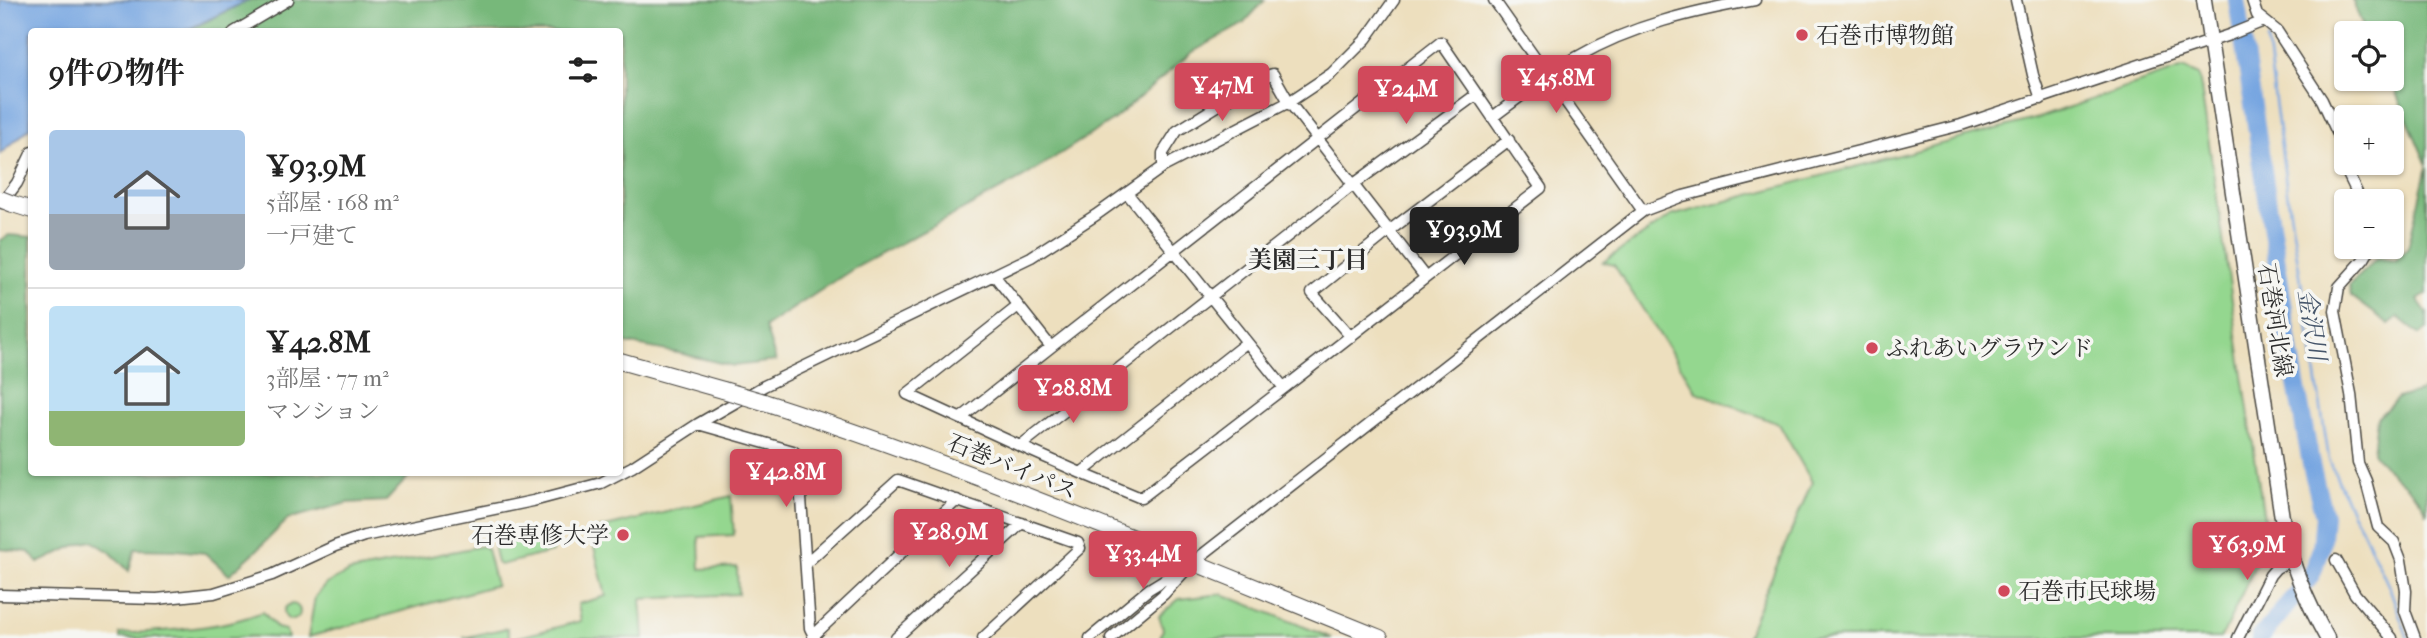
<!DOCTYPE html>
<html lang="ja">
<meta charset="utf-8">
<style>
body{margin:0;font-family:"IM FELL French Canon","Noto Serif JP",serif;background:#f6f6f6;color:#222;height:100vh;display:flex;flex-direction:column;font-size:26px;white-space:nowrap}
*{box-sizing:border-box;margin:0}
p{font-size:23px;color:#767676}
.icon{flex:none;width:38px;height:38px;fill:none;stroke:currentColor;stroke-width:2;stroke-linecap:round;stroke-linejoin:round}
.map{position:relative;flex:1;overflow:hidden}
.panel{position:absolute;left:28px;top:28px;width:595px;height:448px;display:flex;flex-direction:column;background:#fff;border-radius:7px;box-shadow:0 2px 5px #0004}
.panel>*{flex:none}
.tools{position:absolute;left:2334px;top:21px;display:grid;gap:14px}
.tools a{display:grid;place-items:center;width:70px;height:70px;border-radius:7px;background:#fff;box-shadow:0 2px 5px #0004;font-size:35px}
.price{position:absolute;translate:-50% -60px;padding:0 16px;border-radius:7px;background:#d1495b;color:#fff;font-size:23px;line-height:46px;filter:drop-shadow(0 2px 4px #0008)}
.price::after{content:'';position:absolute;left:50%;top:42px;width:21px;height:16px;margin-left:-10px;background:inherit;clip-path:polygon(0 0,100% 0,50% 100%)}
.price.selected{background:#222;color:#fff}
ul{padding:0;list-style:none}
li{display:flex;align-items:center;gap:21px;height:175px;padding:0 21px}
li+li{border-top:2px solid #e0e0e0}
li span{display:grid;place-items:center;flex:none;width:196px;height:140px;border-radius:7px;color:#555}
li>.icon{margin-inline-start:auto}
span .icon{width:84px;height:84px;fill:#fffc;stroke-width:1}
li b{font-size:30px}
h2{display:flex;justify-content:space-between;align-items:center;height:84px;padding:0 21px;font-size:30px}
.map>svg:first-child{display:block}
</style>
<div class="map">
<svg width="2427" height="638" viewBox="0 0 2427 638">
<rect width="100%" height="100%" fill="#f6f6f2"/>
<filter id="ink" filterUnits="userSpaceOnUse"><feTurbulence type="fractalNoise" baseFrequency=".0143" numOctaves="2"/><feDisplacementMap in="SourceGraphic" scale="14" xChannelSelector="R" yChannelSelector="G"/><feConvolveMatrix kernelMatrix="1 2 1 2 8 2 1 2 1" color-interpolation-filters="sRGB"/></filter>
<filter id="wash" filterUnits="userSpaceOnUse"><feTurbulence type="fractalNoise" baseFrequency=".00686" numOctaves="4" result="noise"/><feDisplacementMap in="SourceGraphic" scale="28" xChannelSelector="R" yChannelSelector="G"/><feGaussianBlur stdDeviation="1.57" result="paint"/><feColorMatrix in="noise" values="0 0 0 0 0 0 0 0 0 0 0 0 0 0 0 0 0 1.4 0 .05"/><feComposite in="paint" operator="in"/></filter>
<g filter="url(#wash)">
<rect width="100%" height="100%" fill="#eddfbe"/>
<path fill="#94d78f" stroke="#60815d" stroke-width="2" d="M2183,68L2199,75L2267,539L2224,633L2220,638H1746L1812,482L1779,424L1697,392L1614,265L1603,262L1671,216L2038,118Z
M731,496L734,535L699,537L700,569L737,567L738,594L641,599L644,638H516L581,621L578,604L606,596L590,531Z
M551,535L554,547L552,552L500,565L497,563L494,549L496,544Z
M482,546L487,549L496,585L308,637L315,597L326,584L349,572Z
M1222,594L1332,638H1160L1163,629L1159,616L1179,599Z
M284 612a8 8 0 1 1 16 0a8 8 0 1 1-16 0Z
M263,612L277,628L286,630L288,638C275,638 246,634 236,638H120V634C169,630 216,630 263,612Z
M507,628L510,638H463Z"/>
<path fill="#77b87a" stroke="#517252" stroke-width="2" d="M249,0H1265L1243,24L1191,53L1113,120L1024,177L853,269L765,327L776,361L733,366L683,354L620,342V32H185Z
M2352,0H2427V165L2390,79H2392V33H2366Z
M2427,166V294L2418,300L2427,313V329L2420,335L2398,317L2389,324L2351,296L2349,285L2377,258L2395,261L2408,248Z
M9,235L31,237L32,472L412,473L411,474L386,501L347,503L288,519L256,551L229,575L205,553L176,550L135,549L129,571L110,552L92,541C72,544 58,555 38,563L29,552L0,549V240Z
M2427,389V514C2422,497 2405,486 2393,474C2385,468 2379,460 2373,452L2377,418L2398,398Z"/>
<path fill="#77a6e1" stroke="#516886" stroke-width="2" d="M0,0H249L185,31L32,32L31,127L0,154Z"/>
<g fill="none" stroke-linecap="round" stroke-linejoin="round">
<path stroke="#77a6e1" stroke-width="2.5" d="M2263,0V1
M2267,40L2287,192L2329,459L2352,513L2361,527L2390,589L2408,638"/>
<path stroke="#77a6e1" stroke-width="18" d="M2237,0L2292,362L2312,469L2324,516L2321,549L2311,576L2260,638"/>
</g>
</g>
<g filter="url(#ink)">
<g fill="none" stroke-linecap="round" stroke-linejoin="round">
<g stroke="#484641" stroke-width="13">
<path id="minor" d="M1494,0L1643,211
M2016,0L2033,75L2041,99
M2252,0L2257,15L2277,31L2322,100L2342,143L2347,172L2361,201
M234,32L288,0
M1494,116C1521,96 1548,75 1577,57C1632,25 1694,11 1755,0
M1163,167V153L1177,131L1266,76L1273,74L1289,102L1425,277
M2,203L17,183L32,152
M2371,247L2364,259L2339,287L2335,311L2351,394L2358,463L2366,481L2378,527L2394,542L2401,560L2406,591L2405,611L2415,638
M994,275L1051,347L1441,42L1541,188L1284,388L1127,193
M1017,307L907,394L1020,446L1354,184L1477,94
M1351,337L1312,293L1389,231L1509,140
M961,418L1051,347
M698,424L793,451L798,455L810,628L815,638
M1020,446L1081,473L1246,343
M1081,473L1141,498L1284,388
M2336,560L2355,594L2392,638
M806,563L898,480L1078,543L1080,548L983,638
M0,595L157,599L214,593L272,575L335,546L364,536L533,501L601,483L632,467L698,424L764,386L1031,257L1096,215L1163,167L1289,102L1331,74L1366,39L1394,0
M813,636L957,500
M896,638L1022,523
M1090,638L1149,589L1193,562L1643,211L1683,196L1961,125L2229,35L2264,21
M1111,638L1164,594L1184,572
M2238,638L2270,575L2276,568L2291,560"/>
</g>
<g stroke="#484641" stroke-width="17">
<path id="major" d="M2204,0L2284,531C2293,570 2308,604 2327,638"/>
</g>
<g stroke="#484641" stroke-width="18">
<path id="highway" d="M13,204L32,210
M620,361L723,390
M764,402C973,469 1176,556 1380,638"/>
</g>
<use href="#minor" stroke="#fff" stroke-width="10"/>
<use href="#major" stroke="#fff" stroke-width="14"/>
<use href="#highway" stroke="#fff" stroke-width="16"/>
<g stroke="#484641" stroke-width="18" stroke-linecap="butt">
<path id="highway-bridge" d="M0,199L13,204
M723,390L764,402"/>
</g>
<use href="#highway-bridge" stroke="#fff" stroke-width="16"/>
</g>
</g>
<g fill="#d1495b" stroke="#f6f6f2" stroke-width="2.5">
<circle cx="1802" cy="35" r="7"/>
<circle cx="1872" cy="348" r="7"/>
<circle cx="623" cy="535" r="7"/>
<circle cx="2004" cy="591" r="7"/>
</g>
<g text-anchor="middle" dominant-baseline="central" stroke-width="7" stroke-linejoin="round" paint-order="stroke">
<g font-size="23" fill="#2b2b2b" stroke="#f6f6f2" text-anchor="start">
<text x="1816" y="35">石巻市博物館</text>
<text x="1886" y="348">ふれあいグラウンド</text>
<text x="609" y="535" text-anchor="end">石巻専修大学</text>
<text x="2018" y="591">石巻市民球場</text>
</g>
<g font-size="23" fill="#2b2b2b" stroke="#f6f6f2">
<text transform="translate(2275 320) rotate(81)">石巻河北線</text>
<text transform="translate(1012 467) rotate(22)">石巻バイパス</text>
</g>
<g font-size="24" font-weight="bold" fill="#2b2b2b" stroke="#f6f6f2">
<text x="1308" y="260">美園三丁目</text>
</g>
<g font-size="24" font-style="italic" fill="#46566b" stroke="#f6f6f2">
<text transform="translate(2312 325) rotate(81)">金沢川</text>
</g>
</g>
</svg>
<div class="tools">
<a><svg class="icon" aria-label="locate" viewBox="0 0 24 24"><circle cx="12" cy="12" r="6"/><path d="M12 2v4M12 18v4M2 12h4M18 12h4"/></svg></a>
<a>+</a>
<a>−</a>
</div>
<b class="price" style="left:1556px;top:115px">¥45.8M</b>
<b class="price" style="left:1222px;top:123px">¥47M</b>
<b class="price" style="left:1406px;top:126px">¥24M</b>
<b class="price selected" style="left:1464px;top:267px">¥93.9M</b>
<b class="price" style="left:1073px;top:425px">¥28.8M</b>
<b class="price" style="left:786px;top:509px">¥42.8M</b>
<b class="price" style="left:949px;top:569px">¥28.9M</b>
<b class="price" style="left:2247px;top:582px">¥63.9M</b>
<b class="price" style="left:1143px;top:591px">¥33.4M</b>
<section class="panel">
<h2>9件の物件<svg class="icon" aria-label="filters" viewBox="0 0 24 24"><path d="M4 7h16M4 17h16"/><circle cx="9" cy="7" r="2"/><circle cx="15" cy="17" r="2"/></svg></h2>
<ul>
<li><span style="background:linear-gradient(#a9c7e8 60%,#9aa5b1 0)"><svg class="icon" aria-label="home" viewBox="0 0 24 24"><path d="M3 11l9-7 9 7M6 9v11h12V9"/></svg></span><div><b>¥93.9M</b><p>5部屋 · 168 m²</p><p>一戸建て</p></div></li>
<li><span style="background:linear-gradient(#bfe0f5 75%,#8fb573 0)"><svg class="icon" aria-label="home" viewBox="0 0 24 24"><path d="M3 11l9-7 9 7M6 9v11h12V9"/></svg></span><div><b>¥42.8M</b><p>3部屋 · 77 m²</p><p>マンション</p></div></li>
</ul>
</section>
</div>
